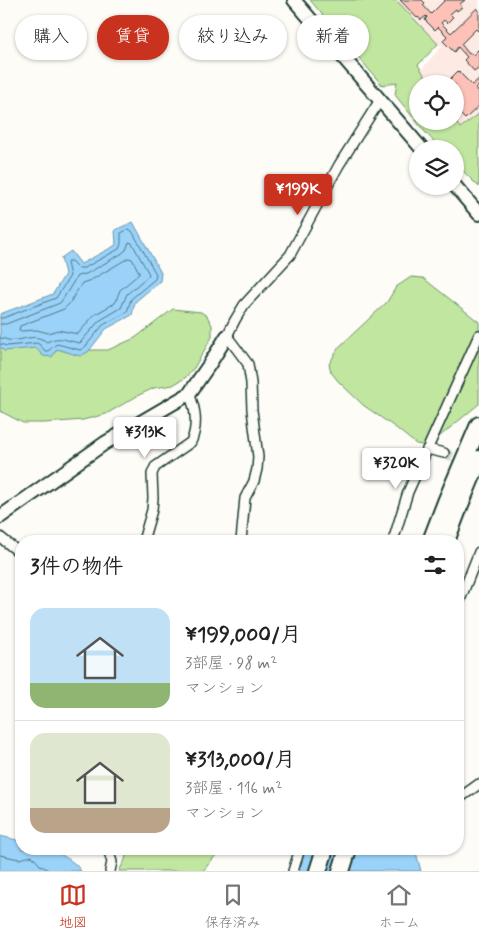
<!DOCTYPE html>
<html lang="ja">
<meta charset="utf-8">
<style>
body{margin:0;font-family:Mynerve,"Klee One",sans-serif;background:#f6f6f6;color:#222;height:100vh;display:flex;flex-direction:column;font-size:19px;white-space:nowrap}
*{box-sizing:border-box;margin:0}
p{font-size:16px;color:#767676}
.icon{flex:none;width:28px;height:28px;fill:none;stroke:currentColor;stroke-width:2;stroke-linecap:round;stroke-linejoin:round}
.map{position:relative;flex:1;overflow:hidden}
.side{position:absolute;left:15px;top:535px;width:449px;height:320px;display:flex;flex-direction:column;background:#fff;border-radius:20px;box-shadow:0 1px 4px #0004}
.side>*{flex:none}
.hud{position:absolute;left:15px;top:15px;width:450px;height:45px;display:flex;gap:10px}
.fabs{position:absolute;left:409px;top:75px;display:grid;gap:10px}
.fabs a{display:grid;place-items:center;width:55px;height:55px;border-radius:50%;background:#fff;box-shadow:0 1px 4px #0004;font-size:25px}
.price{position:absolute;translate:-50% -42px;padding:0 11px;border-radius:5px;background:#fff;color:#222;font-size:16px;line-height:32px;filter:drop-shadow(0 1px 2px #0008)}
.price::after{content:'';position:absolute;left:50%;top:30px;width:15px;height:11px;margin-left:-8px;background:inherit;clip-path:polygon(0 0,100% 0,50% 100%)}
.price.on{background:#c8321e;color:#fff}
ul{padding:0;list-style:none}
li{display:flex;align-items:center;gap:15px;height:125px;padding:0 15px}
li+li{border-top:1px solid #e0e0e0}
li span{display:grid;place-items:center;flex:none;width:140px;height:100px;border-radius:15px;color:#555}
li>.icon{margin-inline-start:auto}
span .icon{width:60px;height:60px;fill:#fffc;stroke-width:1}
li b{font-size:21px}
h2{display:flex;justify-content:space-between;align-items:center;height:60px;padding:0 15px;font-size:21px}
.tag{padding:0 18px;border-radius:22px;background:#fff;box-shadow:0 1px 4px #0004;font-size:18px;line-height:45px}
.tag.on{background:#c8321e;color:#fff}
.dock{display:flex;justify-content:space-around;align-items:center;height:70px;border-top:1px solid #e0e0e0;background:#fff;font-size:14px;color:#767676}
.dock a{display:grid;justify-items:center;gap:2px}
.dock .on{color:#c8321e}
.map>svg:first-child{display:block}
</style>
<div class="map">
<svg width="479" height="871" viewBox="0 0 479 871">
<rect width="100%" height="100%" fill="#fdfcf7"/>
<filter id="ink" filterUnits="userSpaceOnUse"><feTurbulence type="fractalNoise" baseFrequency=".02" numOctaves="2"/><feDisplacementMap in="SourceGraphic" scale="10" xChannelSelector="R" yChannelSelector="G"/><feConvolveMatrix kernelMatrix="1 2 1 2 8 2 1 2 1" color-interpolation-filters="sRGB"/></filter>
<g filter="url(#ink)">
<path fill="#fdeae4" d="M396,0H479V114L459,128L455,121V84H430L421,70L442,46L438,44Z"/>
<path fill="#c1e6a0" stroke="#70926a" d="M310,0H396L438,44L418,65L430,84H418V121H455L460,128L479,114V187L455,163V149H441L425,132L395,95L397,82L382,85Z
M411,277L423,278L479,322V404L428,446L416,444L396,428L363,405L338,381L331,372L329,364L339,347L387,302L396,287Z
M173,309L201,312L207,316L212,325V337L194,368L185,378L173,385L154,388L139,395L106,414L83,420L45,423H23L0,411V335L77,350H108L135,338Z
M127,849H221L203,871H119L125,860Z"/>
<path fill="#9ad2f9" stroke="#6996aa" d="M133,222L161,273L160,281L135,302L132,315L106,329L88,352L80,356L57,349L52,357L43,356L36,348L4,351L0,347V314L53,294L65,274L61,258L71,251L81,264L116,245L115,230Z
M0,836L21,841V849C29,849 39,847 46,849C58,852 75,861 81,871H0Z
M313,849H415L421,871H297L304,850L312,852Z"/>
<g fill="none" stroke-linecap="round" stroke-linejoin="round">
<path stroke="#507983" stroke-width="1" d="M129,258L132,259L139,272V274L120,290L115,303L94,315L78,334L58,330L48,333L37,330L21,331L19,330L20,326L64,309L69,304L82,283L91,280Z
M0,318H3L56,298L70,276L67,263L68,261H71L78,268H84L119,249L121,244V233L129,229L132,231L156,274L155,279L131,299L127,312L103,325L85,347L80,350L57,344L54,346L48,351H45L40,345L37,343L7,346L0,344
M0,324H6L60,303L63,299L77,276L86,274L121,254L126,250L129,242L132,243L149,274L148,276L127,294L121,308L99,321L80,343C67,341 59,335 47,342C33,332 23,342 8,340C5,339 3,338 0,338
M0,855L19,859L32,856L40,865L50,871"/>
</g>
<path fill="#fdc1b8" stroke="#1f3d34" d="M400,0H422L425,3L423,5L431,14L445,0H465L460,4L462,7L457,11L456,9L450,14L453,17L447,23L444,20L441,23L451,33L477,8L479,10V30L478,31L476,29L461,44L469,54L471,53L473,55L479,49V69L478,68L474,71L464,60L467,57L458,47L454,52L443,41L447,36L438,27L435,30L425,20L427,17L426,16L421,20L418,17L417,18Z
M458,71L472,85L479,79V86L475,89L479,93V106L465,119L457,111L460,108L455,103V84H445Z"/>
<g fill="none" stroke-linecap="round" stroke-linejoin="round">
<path stroke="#d1d6d0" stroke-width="9" stroke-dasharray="9 4.5" stroke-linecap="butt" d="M444,453L465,462"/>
<g stroke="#1f3d34" stroke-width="12">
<path id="street" d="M427,449L444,453
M0,537L21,554
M143,541L152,510L153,498L152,474L155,467L191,442C198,427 196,408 189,394
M241,541L245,498L254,481L257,469L258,457L252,410L251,383L248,364L227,336L235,320L244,305L290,255L339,165L380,100
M393,541L408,492L479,335
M458,605L479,552
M458,799L479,784
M108,849L112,862L110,871
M293,871L300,849"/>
</g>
<g stroke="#1f3d34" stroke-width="16">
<path id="secondary" d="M294,0L422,149
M455,186L479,214
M0,517L105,443L189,394L209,365L227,336"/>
</g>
<g stroke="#1f3d34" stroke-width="20">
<path id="highway" d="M431,541L446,502L479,425
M446,541L459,507L479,459
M318,871L325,849
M341,871L348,849"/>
</g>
<use href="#street" stroke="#fdfcf7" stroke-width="9"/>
<use href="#secondary" stroke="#fdfcf7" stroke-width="12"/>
<use href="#highway" stroke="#fdfcf7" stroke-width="16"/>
</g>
</g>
</svg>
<div class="fabs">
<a><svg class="icon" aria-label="locate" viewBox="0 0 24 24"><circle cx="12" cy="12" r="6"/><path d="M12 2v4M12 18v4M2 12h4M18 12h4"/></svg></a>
<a><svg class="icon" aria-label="layers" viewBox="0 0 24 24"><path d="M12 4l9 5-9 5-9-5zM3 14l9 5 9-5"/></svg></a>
</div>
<b class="price on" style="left:298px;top:216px">¥199K</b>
<b class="price" style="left:145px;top:459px">¥313K</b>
<b class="price" style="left:396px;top:490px">¥320K</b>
<div class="hud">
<a class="tag">購入</a>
<a class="tag on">賃貸</a>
<a class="tag">絞り込み</a>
<a class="tag">新着</a>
</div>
<section class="side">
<h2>3件の物件<svg class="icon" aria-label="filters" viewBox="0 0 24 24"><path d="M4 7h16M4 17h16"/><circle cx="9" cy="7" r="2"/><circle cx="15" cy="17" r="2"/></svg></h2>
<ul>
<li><span style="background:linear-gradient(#bfe0f5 75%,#8fb573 0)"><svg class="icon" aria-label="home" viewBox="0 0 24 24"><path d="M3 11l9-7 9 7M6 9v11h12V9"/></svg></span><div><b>¥199,000/月</b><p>3部屋 · 98 m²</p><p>マンション</p></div></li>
<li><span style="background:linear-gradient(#dfe7d0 75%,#b9a48a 0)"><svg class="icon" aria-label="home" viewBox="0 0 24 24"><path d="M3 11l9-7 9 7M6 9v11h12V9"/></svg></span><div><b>¥313,000/月</b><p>3部屋 · 116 m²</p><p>マンション</p></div></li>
</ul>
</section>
</div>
<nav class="dock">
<a class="on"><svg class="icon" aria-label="map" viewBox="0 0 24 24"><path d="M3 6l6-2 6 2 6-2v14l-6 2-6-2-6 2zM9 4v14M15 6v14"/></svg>地図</a>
<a><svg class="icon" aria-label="saved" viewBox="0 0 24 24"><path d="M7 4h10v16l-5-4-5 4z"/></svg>保存済み</a>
<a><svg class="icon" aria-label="home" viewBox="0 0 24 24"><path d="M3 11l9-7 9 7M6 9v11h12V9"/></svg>ホーム</a>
</nav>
